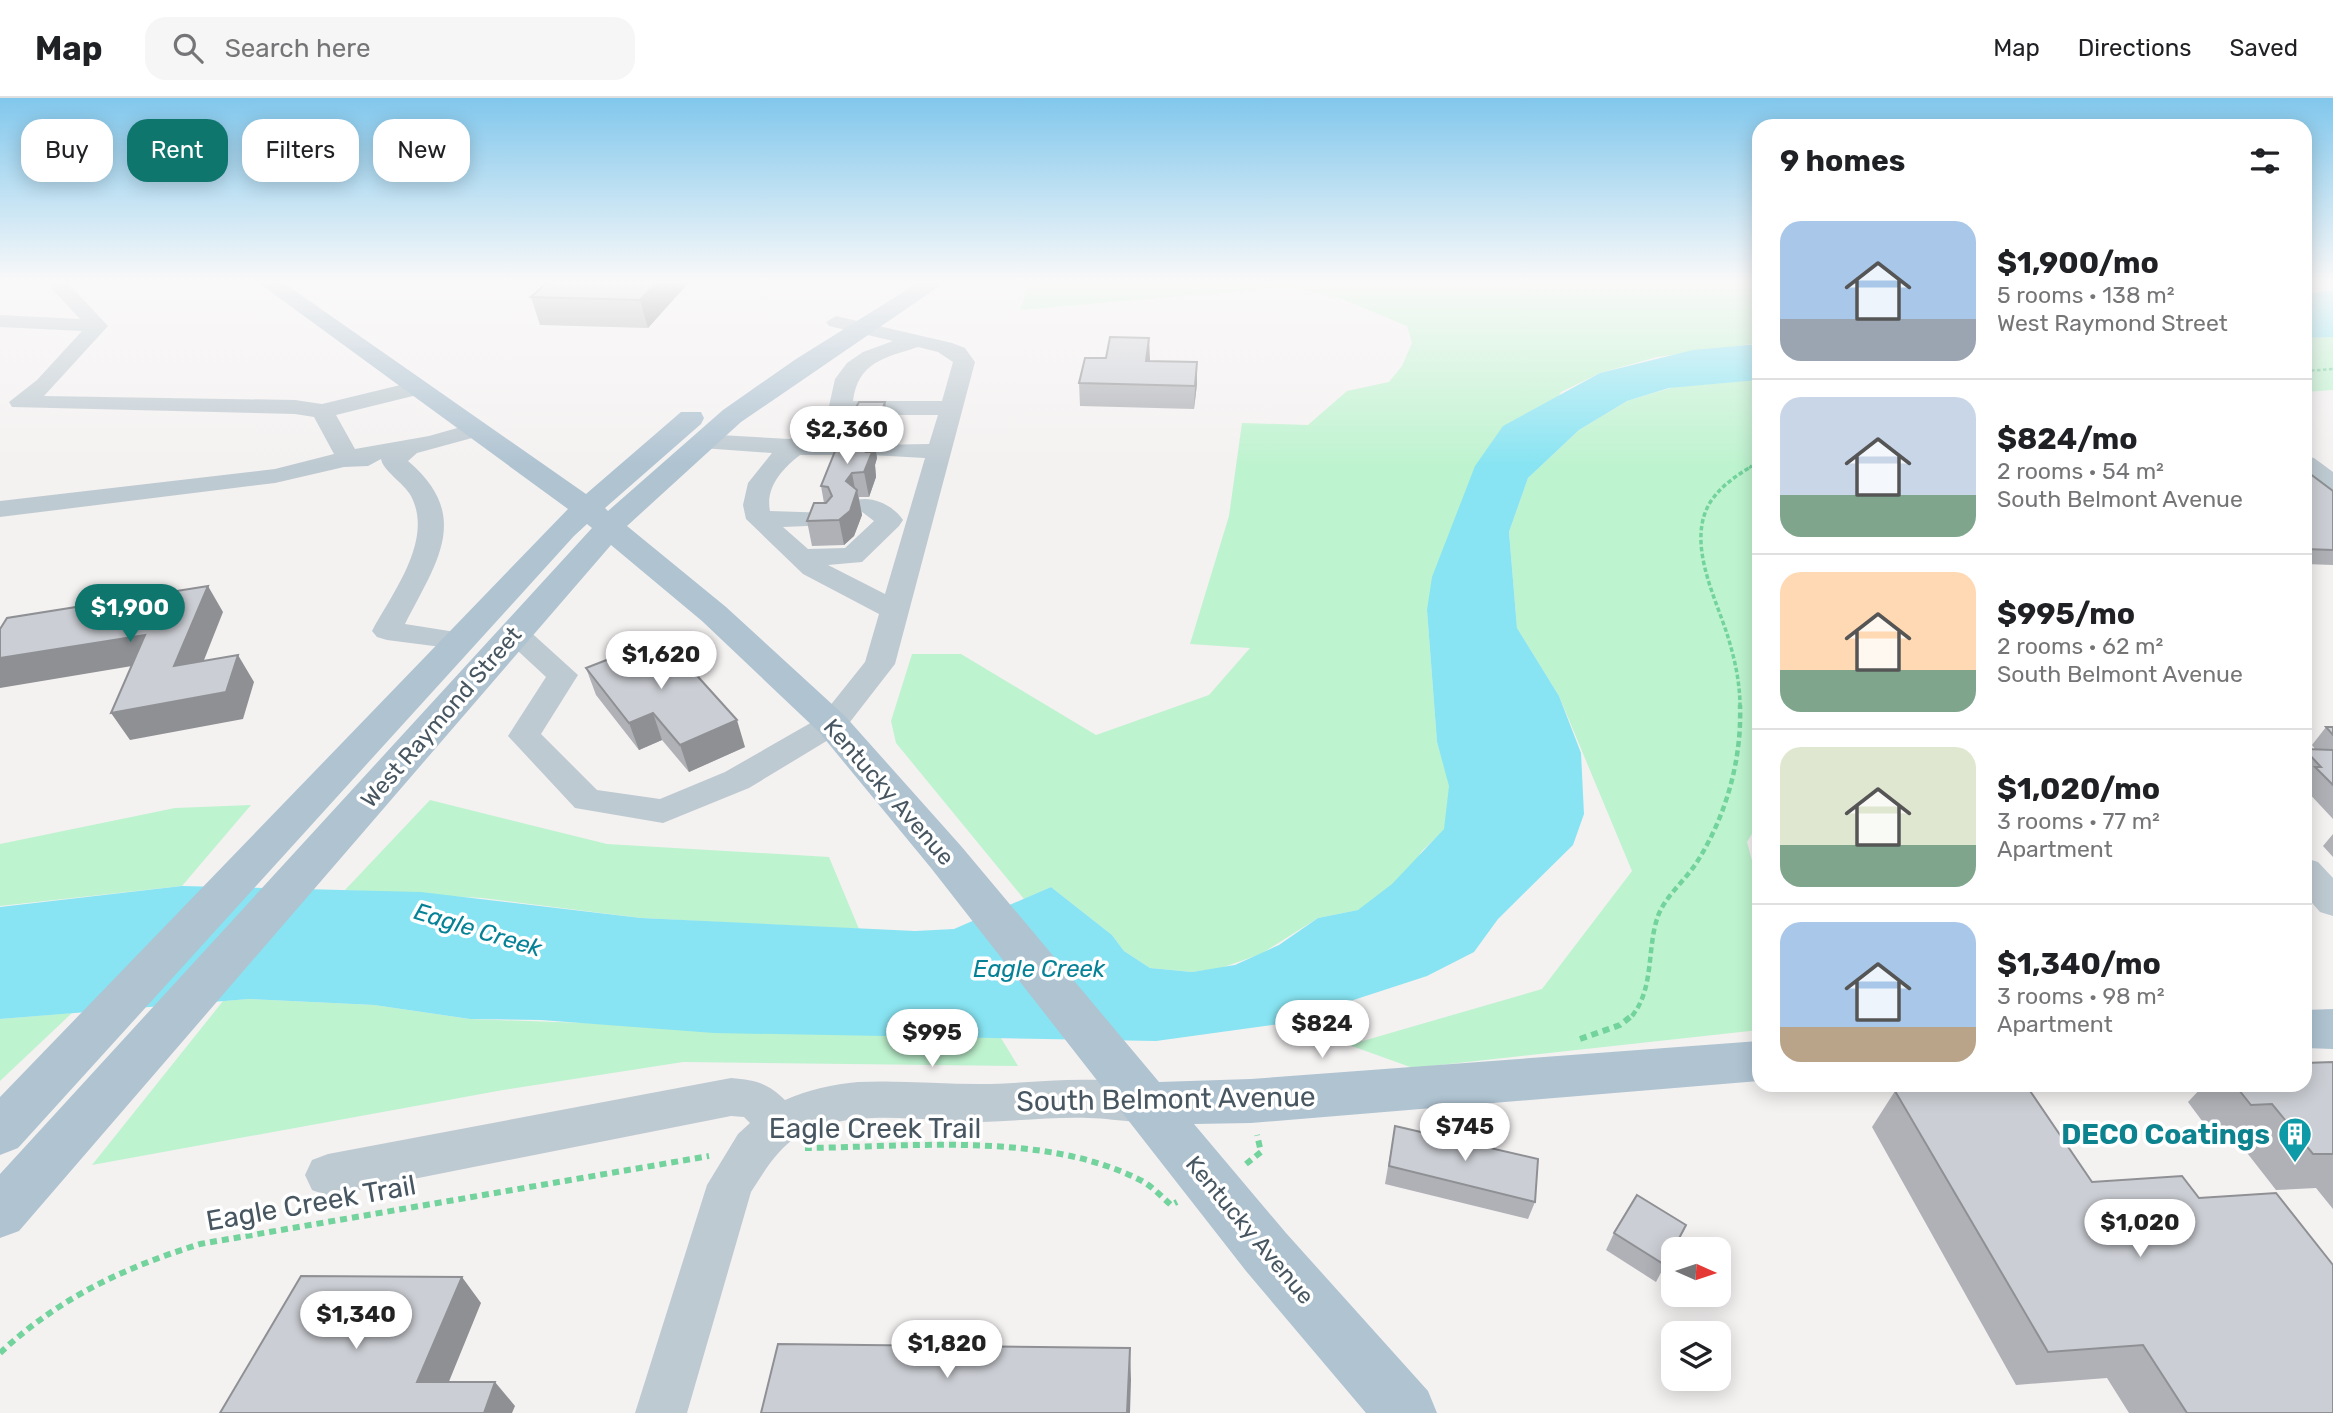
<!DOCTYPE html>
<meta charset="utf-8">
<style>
body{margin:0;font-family:Rubik,sans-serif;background:#f6f6f6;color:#202124;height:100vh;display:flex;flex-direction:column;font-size:26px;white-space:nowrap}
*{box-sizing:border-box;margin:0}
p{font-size:23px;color:#757577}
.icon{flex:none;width:38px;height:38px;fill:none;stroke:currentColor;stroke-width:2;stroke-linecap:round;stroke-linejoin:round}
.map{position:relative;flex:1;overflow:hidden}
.side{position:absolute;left:1752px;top:21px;width:560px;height:973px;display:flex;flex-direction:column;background:#fff;border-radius:21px;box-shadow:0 4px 18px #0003}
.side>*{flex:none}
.top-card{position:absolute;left:21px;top:21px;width:665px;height:63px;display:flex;gap:14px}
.needle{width:46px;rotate:93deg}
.tools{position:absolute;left:1661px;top:1139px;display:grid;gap:14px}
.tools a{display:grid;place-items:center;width:70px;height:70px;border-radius:14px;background:#fff;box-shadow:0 4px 18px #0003;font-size:35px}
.price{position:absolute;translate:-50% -60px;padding:0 16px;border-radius:24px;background:#fff;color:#222;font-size:23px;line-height:46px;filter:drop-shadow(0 2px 4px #0008)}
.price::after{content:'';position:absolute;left:50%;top:42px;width:21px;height:16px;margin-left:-10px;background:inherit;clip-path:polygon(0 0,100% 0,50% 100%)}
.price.current{background:#0f766e;color:#fff}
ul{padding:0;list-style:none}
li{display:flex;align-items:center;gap:21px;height:175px;padding:0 28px}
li+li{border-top:2px solid #e0e0e0}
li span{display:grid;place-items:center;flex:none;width:196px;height:140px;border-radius:21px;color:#555}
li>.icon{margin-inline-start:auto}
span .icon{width:84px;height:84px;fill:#fffc;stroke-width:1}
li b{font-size:30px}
h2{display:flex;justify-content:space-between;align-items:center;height:84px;padding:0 28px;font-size:30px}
.tag{padding:0 24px;border-radius:21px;background:#fff;box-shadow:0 4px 18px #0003;font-size:24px;line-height:63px}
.tag.current{background:#0f766e;color:#fff}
header{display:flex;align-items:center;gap:42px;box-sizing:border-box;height:98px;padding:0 35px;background:#fff;border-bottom:2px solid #e0e0e0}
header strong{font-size:33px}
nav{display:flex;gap:38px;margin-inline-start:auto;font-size:24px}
.search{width:490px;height:63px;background:#f6f6f6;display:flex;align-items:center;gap:18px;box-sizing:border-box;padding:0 24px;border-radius:21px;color:#757577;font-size:26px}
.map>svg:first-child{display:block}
</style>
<header>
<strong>Map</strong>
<div class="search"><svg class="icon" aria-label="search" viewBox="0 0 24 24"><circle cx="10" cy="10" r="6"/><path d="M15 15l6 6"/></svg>Search here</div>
<nav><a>Map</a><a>Directions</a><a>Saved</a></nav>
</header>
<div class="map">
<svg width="2333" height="1315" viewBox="0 0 2333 1315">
<rect width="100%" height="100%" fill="#f4f1f1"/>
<path fill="#bef3cf" d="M1029,183H1759V245L1657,259L1600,275L1561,294L1427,512L1437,644L1450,688L1448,707L1445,731L1422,753L1396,793L1358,812L1318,820L1261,856L1221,870L1192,874L1150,870L1124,853L1112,837L1051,789L1024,801L896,645L891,623L912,556H961L1096,637L1209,597L1250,550L1190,546L1229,418L1242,325L1308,327L1347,293L1389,284L1402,268L1412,245L1407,228L1342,201L1291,189L1020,212Z
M2333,239V292L2305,294V240Z
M1759,282V724L1747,744L1759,789V932L1413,970L1349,947L1542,891L1632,773L1559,598L1517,530L1509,434L1528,380L1579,332L1627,303L1674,289Z
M430,702L607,746L829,759L859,831L641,820L482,800L345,792Z
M251,707L182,788L0,808V746L175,710Z
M249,901L374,907L470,921L1001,940L1018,968L683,964L503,992L92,1067L223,903Z
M72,915L0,983V921Z"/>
<path fill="#88e4f2" d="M2333,192V239L2305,240V196Z
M1759,246V282L1669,290L1627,303L1579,332L1528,380L1509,434L1517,530L1559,598L1581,655L1584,716L1573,747L1498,821L1474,854L1427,878L1280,926L1156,943L714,935L541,922L470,921L374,907L249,901L0,921V809L182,788L421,794L641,820L915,833L954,831L1051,789L1112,837L1124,853L1150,870L1192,874L1235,867L1279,847L1318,820L1358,812L1392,786L1444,731L1449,688L1437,644L1427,512L1432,479L1475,368L1503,328L1600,275L1693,252Z"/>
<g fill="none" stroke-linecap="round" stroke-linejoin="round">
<path stroke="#c9cacd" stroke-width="22" stroke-dasharray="22 10" stroke-linecap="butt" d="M854,344L883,345"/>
<path stroke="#73d39d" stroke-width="2.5" stroke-dasharray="3.5 2.5" stroke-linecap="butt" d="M2305,273L2333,271
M1749,370L1759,363"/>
<path stroke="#73d39d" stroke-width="3.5" stroke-dasharray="4.5 2.5" stroke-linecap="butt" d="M1740,609C1740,585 1735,562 1728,539C1716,500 1685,443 1711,403C1722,387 1736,378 1752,368"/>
<path stroke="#73d39d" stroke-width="4.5" stroke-dasharray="6 3.5" stroke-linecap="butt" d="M1632,918C1654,891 1647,852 1657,821C1663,800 1685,783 1697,764C1726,718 1742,662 1740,607"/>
<path stroke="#73d39d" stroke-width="6" stroke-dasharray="7 5" stroke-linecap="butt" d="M1580,941L1620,927L1634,916
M805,1050C911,1049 1046,1033 1142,1083C1153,1089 1162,1099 1171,1107L1177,1104
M1246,1066L1261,1054L1257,1037
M0,1255C59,1200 123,1170 200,1146L709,1058"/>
<path fill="#becad1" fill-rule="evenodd" d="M45,183H66L108,228L44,298L295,302L322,306L417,283L425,285L428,290L425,295L336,317L355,351L429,338L475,325L483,327L487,332L483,337L417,355L408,363C473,418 436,465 405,526L468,536L472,542L468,548L457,551L387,542L377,539L372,533C393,494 434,442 411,398C404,385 383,373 381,361L368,368L344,369L275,385L0,419V403L275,371L334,356L314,319L295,316L12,309L9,304L37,282L82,233L0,229V217L80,221Z
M836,218L952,245L965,250L975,264L895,566L843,633L749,690L663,725L575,710L508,638L546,579L505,541L500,535L505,529L515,526L525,529L578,577L541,636L597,692L660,701L725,674L821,619L865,564L879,516L803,476L746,421L743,407L748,385L772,355L702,350L694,348L690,343L694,338L702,336L790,341L809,329L829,308L835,281L847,265L863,254L893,243L829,228L826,224ZM918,249L938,254L953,264L942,303H853C858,264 884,260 918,249ZM846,317H938L929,346L871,347L868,352L871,357L925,360L885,496L828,467L862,464L899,428L903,422C894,408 873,398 857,402L853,407L874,423L845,450L808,451L783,429L831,427L835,421L831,415L770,413C765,389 783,370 800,357H860L863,352L860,347L819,343Z
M2305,358L2314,360L2333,374V394L2324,391L2305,377Z
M2305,760L2318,764L2333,780V818L2320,814L2305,797Z
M731,980C755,982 768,985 785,1002C807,992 834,986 858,984C898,982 940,986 981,986C1039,986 1105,973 1161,993L1168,1006L1161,1019C1137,1028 1114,1020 1088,1020C1053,1019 1017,1023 982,1024C924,1024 851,1008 798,1038C777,1051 764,1074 751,1094L687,1315H635L707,1087L738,1036L750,1025L744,1019L731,1018L328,1098L312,1092L305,1077L312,1062L328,1056Z"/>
<path fill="#afc3d1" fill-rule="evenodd" d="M256,183H281L586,396L681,314H701L704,320L701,326L605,410L608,413L723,312L796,261L921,183H947L741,324L627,428L726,509L845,618L961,748L1159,984L1251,981L1759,943V983L1251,1025L1194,1026L1286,1135L1428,1293L1437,1315H1366L1246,1173L931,770L819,634L702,523L611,447L19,1133L0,1140V1076L592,430L587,426L574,438L18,1050L0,1057V999L568,411Z
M2333,911V951L2305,950V912Z"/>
</g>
<path fill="#afb1b6" d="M690,183L648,230L540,227L531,199Z
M1149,263L1197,264V286L1194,311L1080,308L1079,285Z
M859,304L889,327L883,344H875L877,360L875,367L876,379L869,399H859L862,417L854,438L844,447L812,448L807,423L824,405L821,388L853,336L850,320Z
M2305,372L2333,393V467L2305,466Z
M586,570L745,649L689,674L662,642L639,652L596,597Z
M2326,629H2333V721L2305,691V651H2315L2312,647Z
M2333,736V759L2323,748Z
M2333,964V1111L2316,1090L2276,1092L2237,1042L2217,1043L2188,1004L2204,987H2305Z
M1895,993L2092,1084L2199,1100L2333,1315H2129L2107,1280L2016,1287L1872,1029Z
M1395,1028L1535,1104L1528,1121L1385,1086Z
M1686,1127L1656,1184L1606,1152L1614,1135Z"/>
<path fill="#8e9094" d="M658,183H690L648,230L640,202Z
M1149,240L1150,262L1146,285V263Z
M1197,264V286L1194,311L1195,288Z
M885,304L889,327L883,344L879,321Z
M867,321L871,343L873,336L877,360L875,367L876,379L869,399L864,374L862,327Z
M852,375L856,396L857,392L862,417L854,438L844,447L839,422L846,383Z
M208,488L223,514L191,595L174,568Z
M145,537L162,563L0,590V560Z
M238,557L254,584L243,621L130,642L111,615Z
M653,615L662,642L639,652L629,625Z
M737,622L745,649L689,674L680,647Z
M462,1179L481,1205L439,1308L417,1284Z
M1130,1250L1131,1282L1130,1315H1127Z
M495,1284L515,1308L512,1315H484Z"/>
<path fill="#cbced4" stroke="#8e9094" stroke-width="2" d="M549,183H658L640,202L531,199Z
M1110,239L1149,240L1146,263L1197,264L1195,288L1079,285L1085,260H1106Z
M859,304H885L879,321H867L862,327L865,335L873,336L866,354H872L864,374L852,375L846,383L857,392L850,413L839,422L807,423L814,405H826L832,398L828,389L821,388L842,336H856L861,330L858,322L850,320Z
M2305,372L2333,393V452L2305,451Z
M208,488L174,568L238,557L226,594L111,615L145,537L0,560V531L7,520Z
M663,540L737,622L680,647L653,615L629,625L586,570Z
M2326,629H2333V637Z
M2305,651L2333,652V687L2315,669H2321L2305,652Z
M2333,964V1056H2313L2272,1006L2251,1007L2235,987H2305V965Z
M1995,987H2026L2092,1084L2182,1078L2199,1100L2276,1095L2333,1167V1315H2187L2143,1247L2048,1254L1895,993Z
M1395,1028L1538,1061L1535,1104L1389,1068Z
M1637,1097L1686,1127L1665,1167L1614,1135Z
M301,1178L462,1179L417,1284H495L484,1315H220Z
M778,1246L1130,1250L1127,1315H761Z"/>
<linearGradient id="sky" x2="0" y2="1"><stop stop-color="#81c7ec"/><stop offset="0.5" stop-color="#faf9f9"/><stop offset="1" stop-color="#faf9f9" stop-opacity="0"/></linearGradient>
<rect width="2333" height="367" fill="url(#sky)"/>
<defs>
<g id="building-pin" transform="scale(1.75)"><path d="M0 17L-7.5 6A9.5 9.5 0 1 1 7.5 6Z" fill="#0f9aa8" stroke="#fff"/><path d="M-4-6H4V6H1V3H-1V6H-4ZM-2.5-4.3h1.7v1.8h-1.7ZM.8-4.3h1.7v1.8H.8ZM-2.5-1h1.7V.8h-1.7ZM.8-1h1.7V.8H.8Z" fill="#fff"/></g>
</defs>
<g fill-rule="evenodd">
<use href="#building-pin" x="2295" y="1036"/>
</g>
<g text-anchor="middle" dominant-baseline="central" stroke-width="7" stroke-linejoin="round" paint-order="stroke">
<g font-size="23" fill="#475660" stroke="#fff">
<text transform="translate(441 619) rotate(-49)">West Raymond Street</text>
<text transform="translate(889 694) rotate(49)">Kentucky Avenue</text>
<text transform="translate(1250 1132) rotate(50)">Kentucky Avenue</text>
</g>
<g font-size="24" font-style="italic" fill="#068297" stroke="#fff">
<text transform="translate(478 832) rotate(17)">Eagle Creek</text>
<text x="1039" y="871">Eagle Creek</text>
</g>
<g font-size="28" fill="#475660" stroke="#fff">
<text transform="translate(1166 1001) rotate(-1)">South Belmont Avenue</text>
<text x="875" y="1030">Eagle Creek Trail</text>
<text transform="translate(311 1105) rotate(-10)">Eagle Creek Trail</text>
</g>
<g font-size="28" font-weight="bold" fill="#0d838f" stroke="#fff" text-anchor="end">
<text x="2270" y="1036">DECO Coatings</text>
</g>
</g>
</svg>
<div class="tools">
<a><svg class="needle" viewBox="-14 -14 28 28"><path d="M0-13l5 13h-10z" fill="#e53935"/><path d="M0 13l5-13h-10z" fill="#757577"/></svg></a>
<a><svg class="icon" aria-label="layers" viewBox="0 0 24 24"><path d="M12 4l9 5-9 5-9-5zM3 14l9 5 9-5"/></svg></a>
</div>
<b class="price" style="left:847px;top:368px">$2,360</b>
<b class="price current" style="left:130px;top:546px">$1,900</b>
<b class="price" style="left:661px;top:593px">$1,620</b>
<b class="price" style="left:1322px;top:962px">$824</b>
<b class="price" style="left:932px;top:971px">$995</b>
<b class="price" style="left:1465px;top:1065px">$745</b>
<b class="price" style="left:2140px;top:1161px">$1,020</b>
<b class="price" style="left:356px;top:1253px">$1,340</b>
<b class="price" style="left:947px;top:1282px">$1,820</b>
<div class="top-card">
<a class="tag">Buy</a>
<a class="tag current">Rent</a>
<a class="tag">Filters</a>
<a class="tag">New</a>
</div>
<section class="side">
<h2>9 homes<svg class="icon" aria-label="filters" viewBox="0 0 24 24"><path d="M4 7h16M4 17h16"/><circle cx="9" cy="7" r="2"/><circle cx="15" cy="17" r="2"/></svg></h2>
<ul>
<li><span style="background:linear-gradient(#a9c7e8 70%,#9aa5b1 0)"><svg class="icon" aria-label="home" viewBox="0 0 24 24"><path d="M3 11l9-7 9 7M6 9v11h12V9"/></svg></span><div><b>$1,900/mo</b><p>5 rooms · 138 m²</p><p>West Raymond Street</p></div></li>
<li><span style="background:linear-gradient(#c9d6e8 70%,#7fa58c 0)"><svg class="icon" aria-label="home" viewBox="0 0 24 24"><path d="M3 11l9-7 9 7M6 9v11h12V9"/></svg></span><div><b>$824/mo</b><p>2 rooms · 54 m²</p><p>South Belmont Avenue</p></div></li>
<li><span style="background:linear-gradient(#ffd9b3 70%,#7fa58c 0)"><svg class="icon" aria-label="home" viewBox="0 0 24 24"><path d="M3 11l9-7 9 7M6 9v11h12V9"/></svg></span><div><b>$995/mo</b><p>2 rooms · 62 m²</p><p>South Belmont Avenue</p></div></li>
<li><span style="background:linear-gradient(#dfe7d0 70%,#7fa58c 0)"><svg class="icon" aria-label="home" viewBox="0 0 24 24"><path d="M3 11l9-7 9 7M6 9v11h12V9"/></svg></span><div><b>$1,020/mo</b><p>3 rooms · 77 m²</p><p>Apartment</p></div></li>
<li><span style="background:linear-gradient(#a9c7e8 75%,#b9a48a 0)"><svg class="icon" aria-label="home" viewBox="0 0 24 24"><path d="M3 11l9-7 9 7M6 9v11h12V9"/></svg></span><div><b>$1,340/mo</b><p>3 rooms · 98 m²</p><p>Apartment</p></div></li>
</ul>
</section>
</div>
